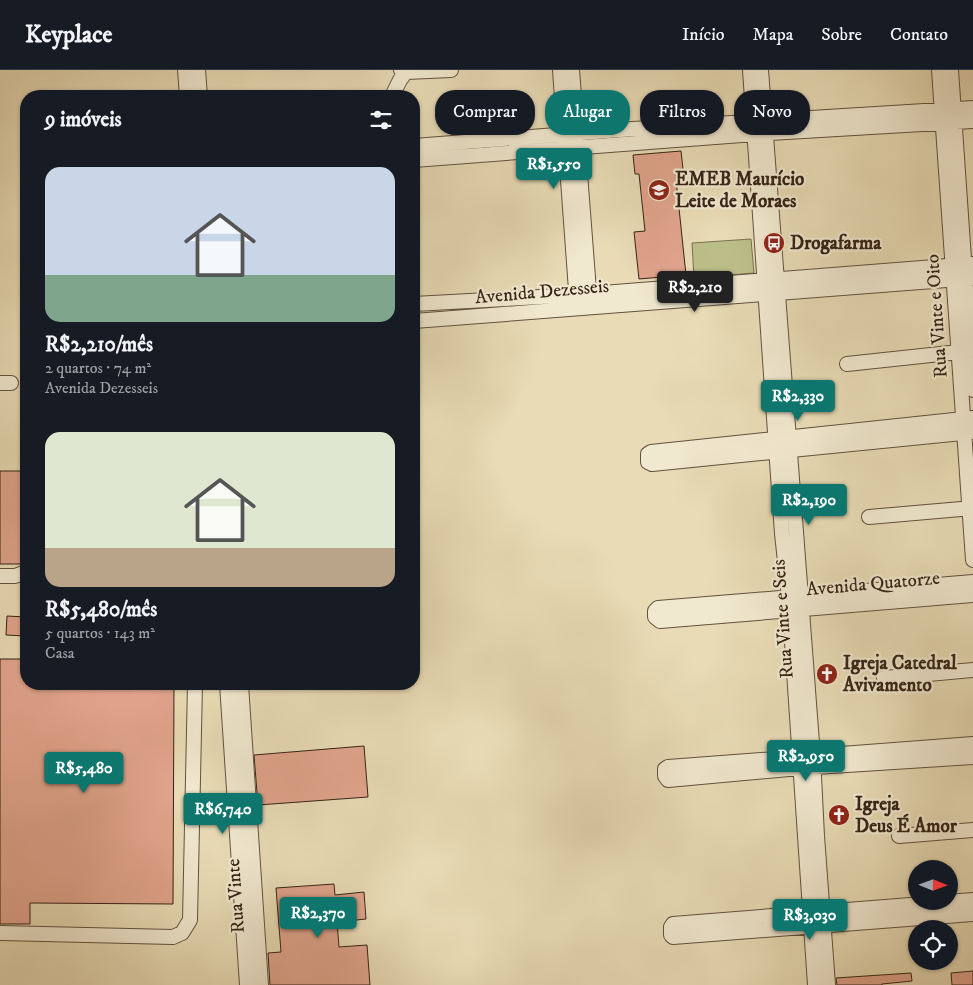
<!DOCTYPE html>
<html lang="pt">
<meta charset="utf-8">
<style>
body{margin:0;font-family:"IM FELL DW Pica",serif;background:#20242c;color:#f1f3f6;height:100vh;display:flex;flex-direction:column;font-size:19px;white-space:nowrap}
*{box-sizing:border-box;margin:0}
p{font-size:16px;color:#9ea1a6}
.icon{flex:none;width:28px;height:28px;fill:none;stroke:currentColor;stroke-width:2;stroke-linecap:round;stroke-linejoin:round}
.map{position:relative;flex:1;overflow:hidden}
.sheet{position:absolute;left:20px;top:20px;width:400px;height:600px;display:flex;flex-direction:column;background:#171b24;border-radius:20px;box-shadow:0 1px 4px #0004}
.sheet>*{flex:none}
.guide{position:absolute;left:435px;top:20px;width:462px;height:45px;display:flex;gap:10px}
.needle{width:32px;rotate:91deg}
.buttons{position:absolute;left:908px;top:790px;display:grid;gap:10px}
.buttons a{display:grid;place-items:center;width:50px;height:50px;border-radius:50%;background:#171b24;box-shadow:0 1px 4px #0004;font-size:25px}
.price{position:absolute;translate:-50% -42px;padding:0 11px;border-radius:5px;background:#0f766e;color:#fff;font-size:16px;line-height:32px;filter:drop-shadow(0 1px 2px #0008)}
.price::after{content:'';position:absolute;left:50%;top:30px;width:15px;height:11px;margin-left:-8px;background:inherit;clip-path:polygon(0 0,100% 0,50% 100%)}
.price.active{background:#222;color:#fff}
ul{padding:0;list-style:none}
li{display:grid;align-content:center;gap:10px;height:265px;padding:0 25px}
li span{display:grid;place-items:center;height:155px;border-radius:15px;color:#555}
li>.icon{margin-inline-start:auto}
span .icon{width:90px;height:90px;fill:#fffc;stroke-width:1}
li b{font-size:21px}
h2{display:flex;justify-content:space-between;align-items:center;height:60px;padding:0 25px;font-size:21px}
.pill{padding:0 18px;border-radius:20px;background:#171b24;box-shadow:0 1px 4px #0004;font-size:18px;line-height:45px}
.pill.active{background:#0f766e;color:#fff}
header{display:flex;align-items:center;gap:30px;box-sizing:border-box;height:70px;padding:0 25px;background:#171b24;border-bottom:1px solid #363941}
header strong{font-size:24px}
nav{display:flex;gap:28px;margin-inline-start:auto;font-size:18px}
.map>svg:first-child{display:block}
</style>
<header>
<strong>Keyplace</strong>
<nav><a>Início</a><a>Mapa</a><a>Sobre</a><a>Contato</a></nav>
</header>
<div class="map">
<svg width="973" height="915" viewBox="0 0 973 915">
<rect width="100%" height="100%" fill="#e8dbb5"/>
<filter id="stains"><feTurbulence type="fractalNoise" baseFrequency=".004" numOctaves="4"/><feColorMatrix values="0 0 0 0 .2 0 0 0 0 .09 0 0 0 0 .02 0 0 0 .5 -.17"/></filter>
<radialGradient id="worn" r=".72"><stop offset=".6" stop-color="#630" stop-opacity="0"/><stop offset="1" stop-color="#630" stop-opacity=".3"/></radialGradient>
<path fill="#bcbe89" stroke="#787050" d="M751,169L754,203L694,208L692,173Z"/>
<path fill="#e0a48c" stroke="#352317" d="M681,81L683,99L675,100L686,205L639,209L634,162L645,161L639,104H635L633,85Z
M0,401H21V494H0Z
M7,546L26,547L25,566L6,565Z
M0,589H26V614H174L173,834L30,833V854H0Z
M364,676L368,727L258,735L254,685Z
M334,814L335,825L364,822L366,849L337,852L339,877L367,875L370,915H270L268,883L281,882L276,818Z
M973,901V915H952L951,903Z
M911,903L912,911L882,914V915H837L836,908Z"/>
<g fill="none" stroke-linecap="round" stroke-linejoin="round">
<g stroke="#62513e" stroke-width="16">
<path id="minor" d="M185,0L187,26
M198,0L200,26
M401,0L406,2L451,0
M560,0L577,234
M572,0L590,233
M750,0L782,464L789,527L815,915
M761,0L813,686L817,766L828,915
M939,0L973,490
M951,0L973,320
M392,26L400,10L406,2
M414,76L633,59L973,38
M414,90L755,64L973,51
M414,234L577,225L973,194
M414,251L973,208
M847,294L968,281
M0,313H11
M973,348L651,382L648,384V392L652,394L973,362
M869,447L973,438
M0,506H15L26,502
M973,512L658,538L655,541V547L660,551L973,525
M884,608L973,600
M227,614L247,915
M241,614L261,915
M973,674L668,697L665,699V706L668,710L800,698L973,687
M899,766L973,760
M973,830L673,854L671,857V865L673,867L973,844
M0,863L173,867L182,863L190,850L195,614"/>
</g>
<use href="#minor" stroke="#f0e8cf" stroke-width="14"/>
</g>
<defs>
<g id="school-disc" transform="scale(1.125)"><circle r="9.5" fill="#8f2418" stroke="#f0e8cf"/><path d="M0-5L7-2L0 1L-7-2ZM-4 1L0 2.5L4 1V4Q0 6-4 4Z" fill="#fff"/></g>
<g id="bus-disc" transform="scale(1.125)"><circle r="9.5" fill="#8f2418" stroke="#f0e8cf"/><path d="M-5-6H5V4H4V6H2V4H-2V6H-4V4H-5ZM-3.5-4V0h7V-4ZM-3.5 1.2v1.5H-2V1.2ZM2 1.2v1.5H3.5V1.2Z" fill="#fff"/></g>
<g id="church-disc" transform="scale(1.125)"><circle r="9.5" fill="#8f2418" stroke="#f0e8cf"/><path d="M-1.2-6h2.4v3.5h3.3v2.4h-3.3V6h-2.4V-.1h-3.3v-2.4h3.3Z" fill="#fff"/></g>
</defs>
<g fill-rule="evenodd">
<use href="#school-disc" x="659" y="120"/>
<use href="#bus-disc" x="774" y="173"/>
<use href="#church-disc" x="827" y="604"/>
<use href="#church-disc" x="839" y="745"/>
</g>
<g text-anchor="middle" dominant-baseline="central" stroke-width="4.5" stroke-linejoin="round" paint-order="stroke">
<g font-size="19" font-weight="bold" fill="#352317" stroke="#f0e8cf" text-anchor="start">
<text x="675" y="109">EMEB Maurício<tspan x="675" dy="22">Leite de Moraes</tspan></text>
<text x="790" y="173">Drogafarma</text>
<text x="843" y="593">Igreja Catedral<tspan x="843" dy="22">Avivamento</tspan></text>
<text x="855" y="734">Igreja<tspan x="855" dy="22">Deus É Amor</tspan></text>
</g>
<g font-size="19" fill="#352317" stroke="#f0e8cf">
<text transform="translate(542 222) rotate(-5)">Avenida Dezesseis</text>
<text transform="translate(937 246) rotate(-94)">Rua Vinte e Oito</text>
<text transform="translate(873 514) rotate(-5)">Avenida Quatorze</text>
<text transform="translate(783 549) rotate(-94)">Rua Vinte e Seis</text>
<text transform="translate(236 826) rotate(-94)">Rua Vinte</text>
</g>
</g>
<rect width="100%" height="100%" filter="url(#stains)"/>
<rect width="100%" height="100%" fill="url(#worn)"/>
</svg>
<div class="buttons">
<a><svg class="needle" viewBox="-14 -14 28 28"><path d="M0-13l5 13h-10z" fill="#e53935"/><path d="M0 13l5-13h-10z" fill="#9ea1a6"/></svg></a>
<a><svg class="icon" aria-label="locate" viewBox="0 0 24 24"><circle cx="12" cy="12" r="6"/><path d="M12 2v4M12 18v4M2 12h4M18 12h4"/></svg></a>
</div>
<b class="price" style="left:554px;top:120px">R$1,550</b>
<b class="price active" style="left:695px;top:243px">R$2,210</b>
<b class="price" style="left:798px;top:352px">R$2,330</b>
<b class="price" style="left:809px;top:456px">R$2,190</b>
<b class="price" style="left:806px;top:712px">R$2,950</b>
<b class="price" style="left:84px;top:724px">R$5,480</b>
<b class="price" style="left:223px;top:765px">R$6,740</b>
<b class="price" style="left:318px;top:869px">R$2,370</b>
<b class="price" style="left:810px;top:871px">R$3,030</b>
<div class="guide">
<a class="pill">Comprar</a>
<a class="pill active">Alugar</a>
<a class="pill">Filtros</a>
<a class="pill">Novo</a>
</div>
<section class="sheet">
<h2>9 imóveis<svg class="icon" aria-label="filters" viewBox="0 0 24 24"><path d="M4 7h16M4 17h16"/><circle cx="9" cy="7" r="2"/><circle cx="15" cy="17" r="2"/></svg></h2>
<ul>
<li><span style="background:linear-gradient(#c9d6e8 70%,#7fa58c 0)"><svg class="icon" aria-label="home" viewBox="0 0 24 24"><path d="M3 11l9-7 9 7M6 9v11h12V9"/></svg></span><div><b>R$2,210/mês</b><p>2 quartos · 74 m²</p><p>Avenida Dezesseis</p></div></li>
<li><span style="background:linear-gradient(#dfe7d0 75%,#b9a48a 0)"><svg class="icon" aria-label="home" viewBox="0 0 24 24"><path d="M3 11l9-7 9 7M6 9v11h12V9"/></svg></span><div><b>R$5,480/mês</b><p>5 quartos · 143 m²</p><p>Casa</p></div></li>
</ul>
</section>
</div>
